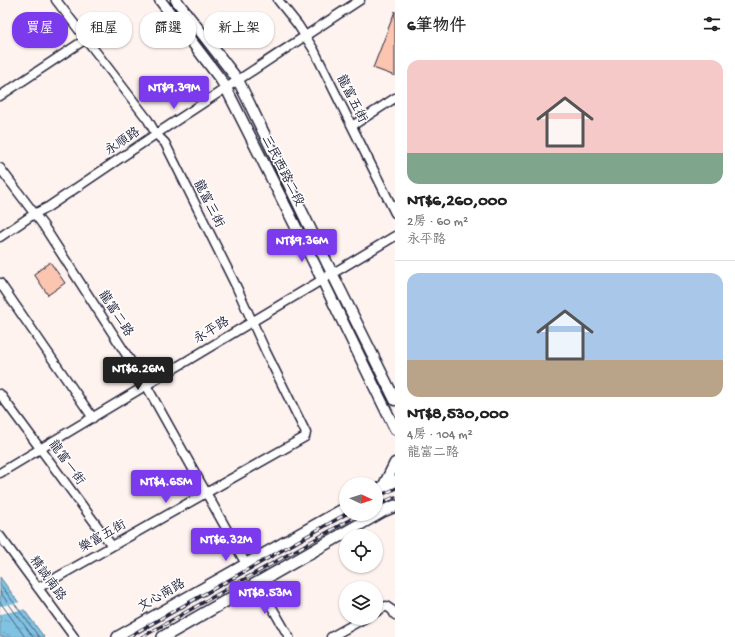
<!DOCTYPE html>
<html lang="zh-TW">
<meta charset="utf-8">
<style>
body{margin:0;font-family:"Gochi Hand","LXGW WenKai TC",sans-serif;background:#f6f6f6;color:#222;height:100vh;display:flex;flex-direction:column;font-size:15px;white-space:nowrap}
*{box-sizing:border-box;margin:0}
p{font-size:13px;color:#767676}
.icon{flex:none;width:22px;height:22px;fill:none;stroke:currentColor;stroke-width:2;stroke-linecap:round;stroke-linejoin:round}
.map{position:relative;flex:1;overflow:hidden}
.panel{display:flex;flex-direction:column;background:#fff;width:340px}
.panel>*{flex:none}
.guide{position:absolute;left:12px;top:12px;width:323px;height:36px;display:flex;gap:8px}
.needle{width:26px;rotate:94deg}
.fabs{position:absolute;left:339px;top:477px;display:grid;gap:8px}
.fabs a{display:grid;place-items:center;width:44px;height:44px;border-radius:50%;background:#fff;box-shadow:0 1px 3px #0004;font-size:20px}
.price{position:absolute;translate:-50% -34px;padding:0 9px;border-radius:4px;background:#7c3aed;color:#fff;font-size:13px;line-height:26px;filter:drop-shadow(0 1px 2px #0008)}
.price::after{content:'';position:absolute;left:50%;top:24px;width:12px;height:9px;margin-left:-6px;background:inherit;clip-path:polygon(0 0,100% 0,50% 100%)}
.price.current{background:#222;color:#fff}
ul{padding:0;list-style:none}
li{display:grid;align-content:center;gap:8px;height:212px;padding:0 12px}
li+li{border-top:1px solid #e0e0e0}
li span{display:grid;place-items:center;height:124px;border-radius:12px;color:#555}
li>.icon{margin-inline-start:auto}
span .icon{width:72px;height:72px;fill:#fffc;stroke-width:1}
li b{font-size:17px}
h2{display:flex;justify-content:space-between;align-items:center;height:48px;padding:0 12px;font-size:17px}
.pill{padding:0 14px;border-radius:16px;background:#fff;box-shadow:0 1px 3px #0004;font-size:14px;line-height:36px}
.pill.current{background:#7c3aed;color:#fff}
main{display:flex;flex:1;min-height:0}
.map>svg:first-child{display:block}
</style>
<main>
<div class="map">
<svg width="395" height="637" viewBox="0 0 395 637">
<defs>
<pattern id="water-ripples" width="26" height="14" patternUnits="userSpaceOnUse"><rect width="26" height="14" fill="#80c2e1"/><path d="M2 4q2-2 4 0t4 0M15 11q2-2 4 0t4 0" fill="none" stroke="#6ea6c2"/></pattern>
</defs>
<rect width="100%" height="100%" fill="#fef3ef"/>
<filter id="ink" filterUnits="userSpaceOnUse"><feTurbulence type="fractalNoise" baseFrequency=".025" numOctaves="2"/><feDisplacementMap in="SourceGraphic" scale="8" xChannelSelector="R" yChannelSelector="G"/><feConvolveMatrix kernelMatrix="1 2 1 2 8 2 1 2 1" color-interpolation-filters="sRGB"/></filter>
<g filter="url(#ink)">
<path fill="url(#water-ripples)" stroke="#5a829f" d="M0,577L44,637H0Z"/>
<path fill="#fef3ef" d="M21,602L26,609L0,614V606Z"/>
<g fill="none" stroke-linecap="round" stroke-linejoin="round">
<path stroke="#48627d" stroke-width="1" d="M0,584L39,637
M0,592L33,637
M0,602L25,637"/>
</g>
<path fill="#fcc5af" stroke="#22223b" d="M395,11V76L373,68Z
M50,262L65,283L48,295L34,274Z"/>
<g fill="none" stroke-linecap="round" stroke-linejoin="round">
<g stroke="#22223b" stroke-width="11">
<path id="minor" d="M278,0L298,25L314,50L395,213
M0,96L86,39
M352,126L395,98
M0,168L43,225L146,385L246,564
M0,237L34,214L48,207L156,134L360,0
M0,283L93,418
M0,394L112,546
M0,473L395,236
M0,536L74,637
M258,583L289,637
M38,588L305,437L306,433L266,352L237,288L165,143L156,134L148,120L56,0
M376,612L386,606L392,610L395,615
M331,637L365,618"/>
</g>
<g stroke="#22223b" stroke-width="13">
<path id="tertiary" d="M160,0L221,80L226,88L318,271L395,429
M176,0L238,80L328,265L395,400
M383,487L395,463"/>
</g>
<g stroke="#22223b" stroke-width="14">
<path id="secondary" d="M376,491L395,481
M118,637L346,508
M163,637L383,511L395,506"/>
</g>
<use href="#minor" stroke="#fff" stroke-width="8"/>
<use href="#tertiary" stroke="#fff" stroke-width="10"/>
<use href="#secondary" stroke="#fff" stroke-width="11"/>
<g stroke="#22223b" stroke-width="3.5">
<path id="rail" d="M376,497L395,489
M376,505L395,497
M128,637L346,514
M142,637L360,514"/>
</g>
<use href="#rail" stroke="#fff" stroke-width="2" stroke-dasharray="6" stroke-linecap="butt"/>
</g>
</g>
<g text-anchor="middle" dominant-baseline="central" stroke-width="3" stroke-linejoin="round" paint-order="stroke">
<g font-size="13" fill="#22223b" stroke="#fff">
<text transform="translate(351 99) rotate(63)">龍富五街</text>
<text transform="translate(123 142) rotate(-34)">永順路</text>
<text transform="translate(282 171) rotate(63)">三民西路二段</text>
<text transform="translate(208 204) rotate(63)">龍富三街</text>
<text transform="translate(115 314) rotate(57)">龍富二路</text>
<text transform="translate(212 331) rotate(-31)">永平路</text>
<text transform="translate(66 463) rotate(54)">龍富一街</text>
<text transform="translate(103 537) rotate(-30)">樂富五街</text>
<text transform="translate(47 579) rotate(54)">精誠南路</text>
<text transform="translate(162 596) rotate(-30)">文心南路</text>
</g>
</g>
</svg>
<div class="fabs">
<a><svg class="needle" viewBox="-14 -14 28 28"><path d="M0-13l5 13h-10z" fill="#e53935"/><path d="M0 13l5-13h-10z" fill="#767676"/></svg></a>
<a><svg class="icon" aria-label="locate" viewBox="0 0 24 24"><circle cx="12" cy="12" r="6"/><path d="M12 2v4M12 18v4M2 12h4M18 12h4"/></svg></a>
<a><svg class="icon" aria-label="layers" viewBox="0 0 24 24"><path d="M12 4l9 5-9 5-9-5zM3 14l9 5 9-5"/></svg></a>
</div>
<b class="price" style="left:174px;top:110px">NT$9.39M</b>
<b class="price" style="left:302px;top:263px">NT$9.36M</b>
<b class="price current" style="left:138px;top:391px">NT$6.26M</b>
<b class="price" style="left:166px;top:504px">NT$4.65M</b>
<b class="price" style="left:226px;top:562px">NT$6.32M</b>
<b class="price" style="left:265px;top:615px">NT$8.53M</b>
<div class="guide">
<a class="pill current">買屋</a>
<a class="pill">租屋</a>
<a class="pill">篩選</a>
<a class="pill">新上架</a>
</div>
</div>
<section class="panel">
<h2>6筆物件<svg class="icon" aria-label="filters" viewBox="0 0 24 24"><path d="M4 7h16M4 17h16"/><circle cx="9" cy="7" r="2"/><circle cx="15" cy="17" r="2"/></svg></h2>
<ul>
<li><span style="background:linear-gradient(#f6c9c9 75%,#7fa58c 0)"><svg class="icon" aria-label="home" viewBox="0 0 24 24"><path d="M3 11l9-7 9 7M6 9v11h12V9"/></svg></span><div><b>NT$6,260,000</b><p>2房 · 60 m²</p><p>永平路</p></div></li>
<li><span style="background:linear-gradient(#a9c7e8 70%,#b9a48a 0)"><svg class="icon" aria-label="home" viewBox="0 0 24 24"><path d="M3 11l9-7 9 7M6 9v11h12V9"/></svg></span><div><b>NT$8,530,000</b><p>4房 · 104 m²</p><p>龍富二路</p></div></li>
</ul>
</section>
</main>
